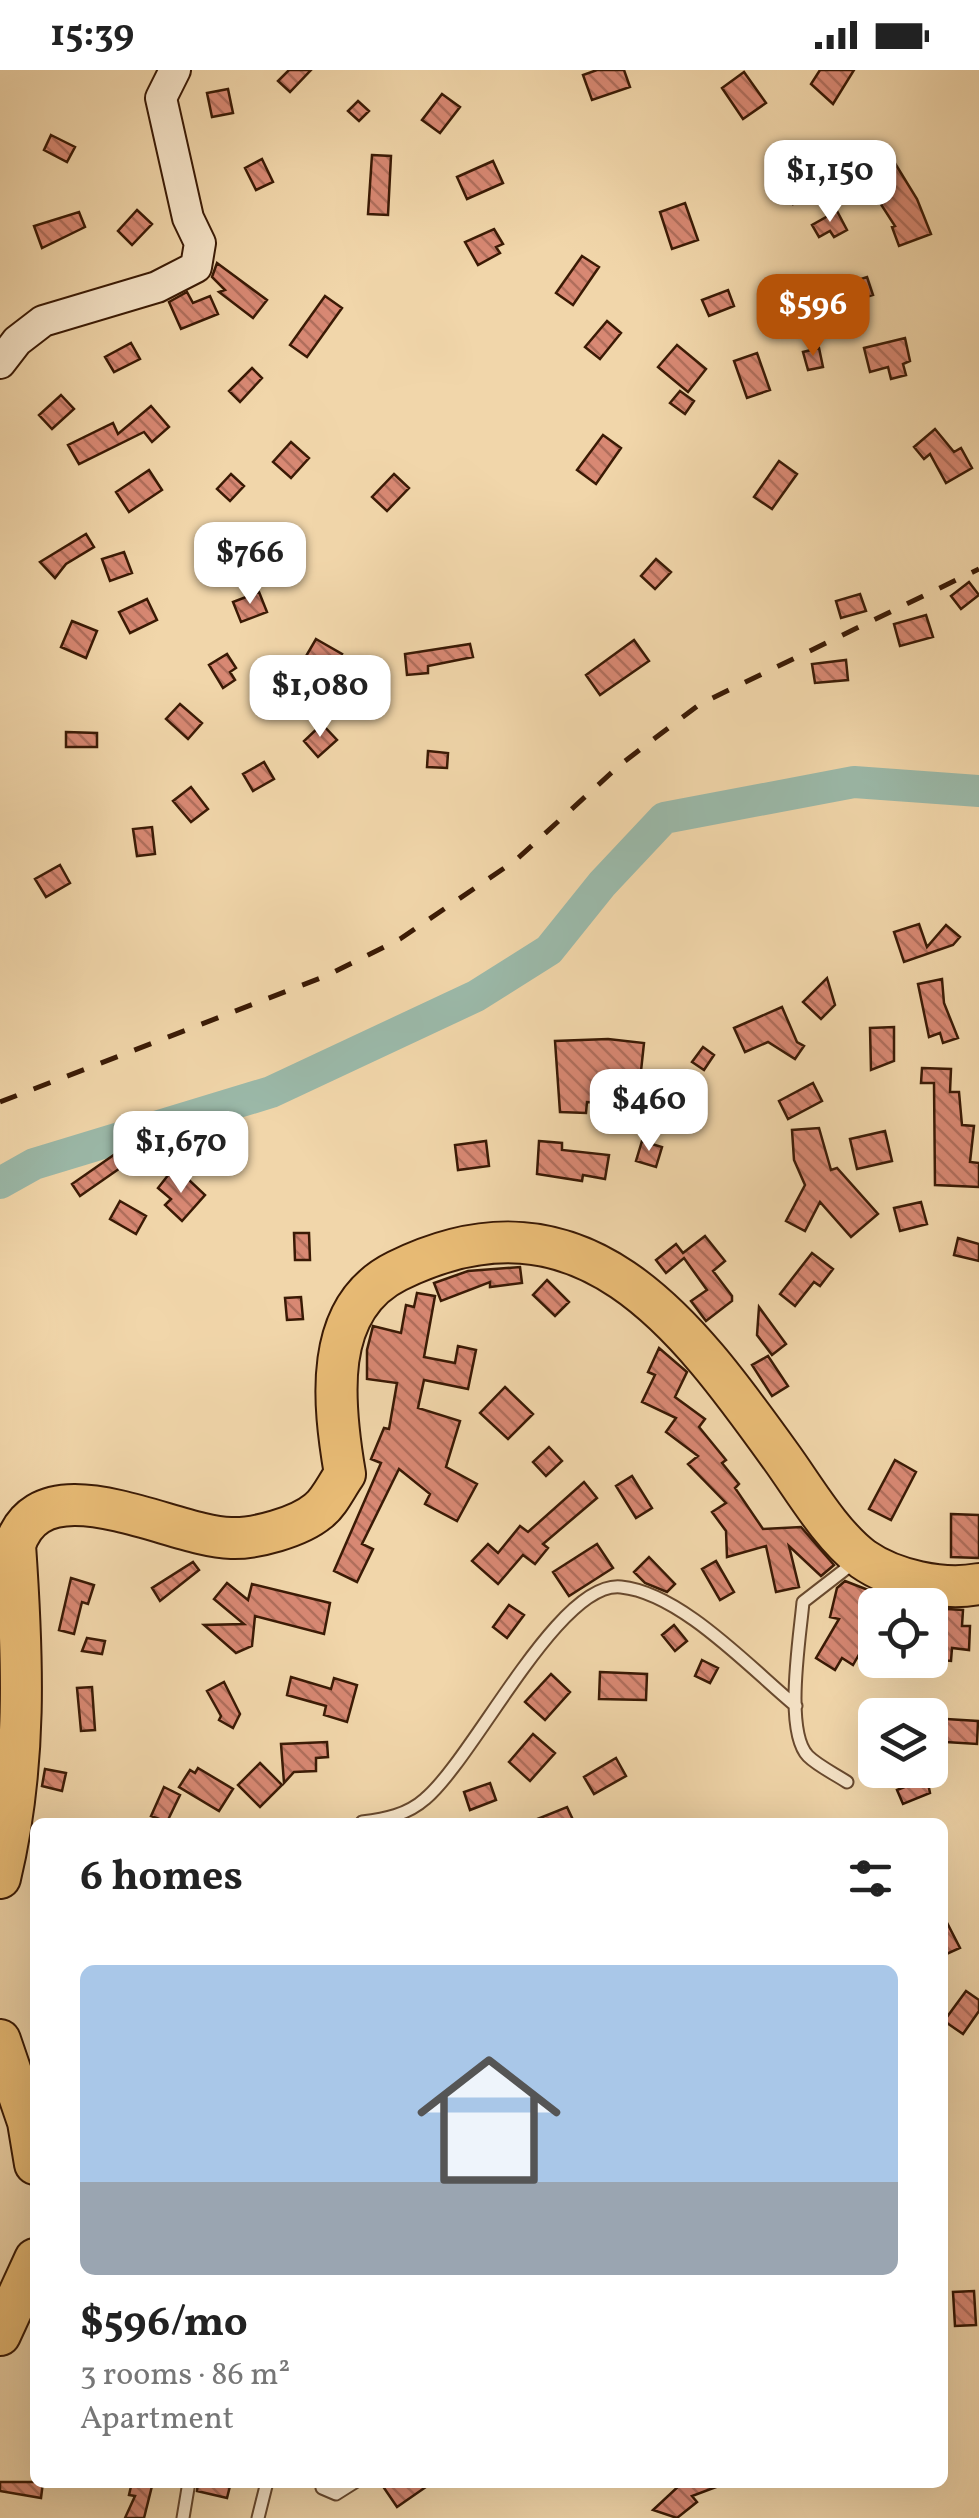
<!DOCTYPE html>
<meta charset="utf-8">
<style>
body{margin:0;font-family:Vollkorn,serif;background:#f6f6f6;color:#222;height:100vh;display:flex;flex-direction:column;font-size:38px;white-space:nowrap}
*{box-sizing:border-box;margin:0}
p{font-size:32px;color:#767676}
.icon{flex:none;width:55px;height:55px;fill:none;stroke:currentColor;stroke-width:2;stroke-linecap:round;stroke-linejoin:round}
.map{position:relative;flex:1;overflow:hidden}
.drawer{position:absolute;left:30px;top:1748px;width:918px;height:670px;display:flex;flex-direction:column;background:#fff;border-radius:15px;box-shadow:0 10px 40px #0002}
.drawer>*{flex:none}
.controls{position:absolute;left:858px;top:1518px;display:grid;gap:20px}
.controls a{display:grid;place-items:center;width:90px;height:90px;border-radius:15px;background:#fff;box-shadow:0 10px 40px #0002;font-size:50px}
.price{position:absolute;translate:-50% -85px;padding:0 22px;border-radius:20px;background:#fff;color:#222;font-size:32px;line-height:65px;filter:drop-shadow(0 2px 5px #0008)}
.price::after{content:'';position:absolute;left:50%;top:60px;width:30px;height:22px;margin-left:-15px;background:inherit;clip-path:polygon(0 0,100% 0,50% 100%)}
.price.active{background:#b45309;color:#fff}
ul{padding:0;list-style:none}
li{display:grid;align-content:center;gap:20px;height:530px;padding:0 50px}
li span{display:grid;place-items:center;height:310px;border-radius:15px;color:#555}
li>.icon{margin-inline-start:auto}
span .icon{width:180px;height:180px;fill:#fffc;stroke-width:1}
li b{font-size:42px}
h2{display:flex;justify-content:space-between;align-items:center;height:120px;padding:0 50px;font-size:42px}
.status{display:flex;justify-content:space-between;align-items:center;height:70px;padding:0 50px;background:#fff;direction:ltr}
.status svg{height:28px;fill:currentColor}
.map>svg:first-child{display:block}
</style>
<div class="status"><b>15:39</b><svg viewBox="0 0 49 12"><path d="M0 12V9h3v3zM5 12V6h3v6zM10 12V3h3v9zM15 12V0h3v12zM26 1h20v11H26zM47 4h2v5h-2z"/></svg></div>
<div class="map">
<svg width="979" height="2448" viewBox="0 0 979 2448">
<defs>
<pattern id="building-back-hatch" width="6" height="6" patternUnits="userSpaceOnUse" patternTransform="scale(2.5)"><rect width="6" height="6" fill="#d88873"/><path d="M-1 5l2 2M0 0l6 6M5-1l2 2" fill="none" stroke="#b06e5c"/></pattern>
</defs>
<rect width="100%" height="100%" fill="#f1d6aa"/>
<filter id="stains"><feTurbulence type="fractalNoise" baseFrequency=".002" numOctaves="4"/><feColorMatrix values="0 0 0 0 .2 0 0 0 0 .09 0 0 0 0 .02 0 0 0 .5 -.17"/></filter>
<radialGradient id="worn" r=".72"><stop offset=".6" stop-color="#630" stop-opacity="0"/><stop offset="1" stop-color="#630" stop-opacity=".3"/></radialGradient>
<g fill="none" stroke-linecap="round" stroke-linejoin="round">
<path stroke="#9bb9a9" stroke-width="32" d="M0,1113L34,1094L271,1022L476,926L549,880L602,814L664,748L854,712L979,721"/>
</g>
<path fill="url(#building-back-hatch)" stroke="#3a1a05" stroke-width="2.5" d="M289,0H311L290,22L278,11Z
M597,0H624L630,17L592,30L583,5Z
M820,0H854L833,34L811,14Z
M744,2L766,33L743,49L722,18Z
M228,19L233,43L212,47L207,23Z
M442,24L460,37L440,63L422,50Z
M358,31L369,41L359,51L348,41Z
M51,65L75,77L67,92L44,80Z
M797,72L804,87L794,92L811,125L793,134L768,86Z
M885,77L917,129L931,164L899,176L892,157L895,156L873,122L886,115L871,86Z
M372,85L391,86L388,145L368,144Z
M262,89L273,112L256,120L245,98Z
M493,91L503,113L467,129L457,107Z
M685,133L698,170L672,179L660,142Z
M137,140L152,154L132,175L118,161Z
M837,141L847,160L834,167L830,161L819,167L812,155Z
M79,142L85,157L42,178L34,156Z
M494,159L503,174L496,177L500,183L478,195L465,172Z
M582,186L599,197L573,235L556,223Z
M217,193L267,230L253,248L219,222L225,220L212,207Z
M867,207L873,225L834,237L829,219Z
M728,220L734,236L709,246L702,230Z
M187,222L193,233L210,226L218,244L181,259L169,232Z
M325,226L342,238L307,287L290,275Z
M607,251L621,263L600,289L585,277Z
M905,268L910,291L903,294L906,305L891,309L888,297L870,302L864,278Z
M131,273L140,289L114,302L105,287Z
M677,275L706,299L688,322L658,297Z
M819,278L823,297L808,300L803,282Z
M757,283L770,320L747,328L734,291Z
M252,298L262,308L240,332L229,321Z
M680,321L694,331L685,344L670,333Z
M61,325L74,339L52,359L39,345Z
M151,336L169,357L152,372L144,362L79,394L68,375L113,353L118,364Z
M935,359L954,382L961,378L972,398L946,413L930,384L924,389L914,377Z
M603,365L621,378L596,414L577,400Z
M291,372L309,388L291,408L273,392Z
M779,391L797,404L772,439L754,427Z
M149,400L162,420L129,442L116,422Z
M231,404L244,416L230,431L217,419Z
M394,404L409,418L387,441L372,427Z
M275,460L283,473L261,487L253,475Z
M86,464L94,477L66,494L55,508L40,492Z
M222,467L233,484L218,493L208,476Z
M124,482L132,503L110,511L102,489Z
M656,489L671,502L655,519L641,506Z
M969,512L979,525L961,539L951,526Z
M259,522L267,542L241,552L233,532Z
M860,524L866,541L841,548L836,531Z
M147,529L157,550L130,563L119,542Z
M926,545L933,567L900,576L894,554Z
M72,551L97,561L86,588L61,577Z
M316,569L342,584L327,608L302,593Z
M634,570L649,591L600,625L586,605Z
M470,574L473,587L428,596V603L407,605L405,584Z
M227,584L236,598L230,602L235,610L223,618L209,595Z
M846,590L848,610L815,613L812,594Z
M180,634L202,653L188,669L166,649Z
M322,654L337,670L318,687L304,671Z
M66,662L97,663V677H66Z
M428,681L448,683L447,698L427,697Z
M264,692L274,709L253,721L243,704Z
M191,717L208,739L191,752L173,731Z
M152,757L155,784L137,786L133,759Z
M60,795L70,813L46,827L35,809Z
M919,854L927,877L946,855L960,867L953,875L904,892L894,862Z
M827,908L835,935L821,949L803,932Z
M942,909L944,933L958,968L943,973L940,963L929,967L918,914Z
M782,937L797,972L804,976L795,989L768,972L745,982L734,958Z
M894,957V991L871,1000L870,958Z
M608,969L644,973L641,1001L677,1004L675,1029L636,1026V1035L587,1032L586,1043L560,1042L555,971Z
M703,977L714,985L704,1000L692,992Z
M922,998L951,999L950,1022H959L962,1055L974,1056L970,1092L979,1093V1117L935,1115L934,1013H921Z
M813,1013L822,1031L788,1049L779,1031Z
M819,1058L831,1100L837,1098L878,1144L851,1167L820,1132L805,1161L786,1151L805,1115L794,1090L792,1060Z
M885,1061L892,1091L857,1099L850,1069Z
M486,1071L489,1096L458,1100L455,1075Z
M539,1071L562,1073V1080L609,1085L605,1109L583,1105L582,1111L537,1104Z
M642,1071L662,1077L656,1097L636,1091Z
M118,1082L126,1094L80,1126L72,1114Z
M169,1104L182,1115L188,1109L205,1125L182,1151L165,1135L171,1129L158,1118Z
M120,1131L146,1146L136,1164L110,1149Z
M921,1132L927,1154L900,1161L894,1138Z
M294,1163H309L310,1190H295Z
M705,1166L725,1191L713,1201L732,1226V1231L706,1251L691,1231L707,1220L684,1188L666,1203L656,1190L676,1174L683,1183Z
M958,1168L979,1174V1191L954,1185Z
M812,1183L833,1199L820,1216L814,1212L795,1236L780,1224Z
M520,1197L522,1213L490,1217V1212L441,1231L434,1213L468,1201Z
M547,1210L569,1232L555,1246L533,1225Z
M417,1223L435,1226L424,1287L455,1293L458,1276L476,1280L468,1319L424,1310L418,1338L460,1351L446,1397L477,1414L457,1451L425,1434L430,1424L399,1399L362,1474L373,1479L357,1512L334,1501L381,1393L371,1389L384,1358L389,1359L397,1313L367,1309V1280L373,1256L401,1263L406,1235L414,1237Z
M301,1227L303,1249L287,1250L285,1228Z
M759,1237L786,1274L772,1285L757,1265Z
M659,1278L687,1302L675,1327L705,1349L699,1357L726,1390L722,1393L739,1414L735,1418L763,1459L801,1457L834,1495L821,1506L789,1476L799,1517L776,1522L766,1476L727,1487L726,1461L712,1442L726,1433L688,1394L698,1386L666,1362L676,1348L642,1332L655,1305L648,1302Z
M768,1286L788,1316L772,1326L752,1295Z
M505,1317L533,1344L508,1369L480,1343Z
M549,1377L562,1391L546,1406L533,1392Z
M895,1390L916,1402L891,1450L869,1439Z
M632,1406L652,1438L636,1448L616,1416Z
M584,1412L597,1428L543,1474L548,1478L535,1494L523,1485L498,1514L472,1491L488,1474L498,1483L520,1456L528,1462Z
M951,1444L979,1445V1488L951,1487Z
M597,1474L613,1498L569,1526L553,1502Z
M649,1487L675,1514L667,1522L645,1513L634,1502Z
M716,1491L734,1522L720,1530L702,1499Z
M193,1492L199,1500L160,1531L152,1518Z
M71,1508L94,1515L88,1534L82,1532L74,1564L59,1560Z
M845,1511L889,1528L887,1535H875V1568L869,1567L853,1595L842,1588L835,1600L816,1588L839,1549L830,1547L837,1518Z
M227,1513L248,1530L252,1514L330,1533L324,1564L255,1546L252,1576L236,1583L204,1555L244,1554L214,1529Z
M509,1535L524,1545L507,1568L493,1557Z
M930,1538L963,1540L962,1556H970L969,1580L952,1578L951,1591L930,1589Z
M674,1555L687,1571L675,1581L662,1565Z
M87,1568L105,1571L102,1584L82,1581Z
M702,1590L718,1598L710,1613L695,1606Z
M600,1602L647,1604L646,1630L599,1629Z
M551,1604L570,1622L545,1650L525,1632Z
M291,1607L331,1619L334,1608L357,1615L347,1652L324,1645L326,1636L287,1625Z
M224,1612L240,1644L233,1658L219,1650L221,1646L207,1621Z
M92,1617L95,1660L81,1661L77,1618Z
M930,1648L978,1651L977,1674L930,1671Z
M533,1664L555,1683L530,1711L509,1692Z
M327,1672L328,1687L316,1688V1701L294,1702L284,1713L281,1674Z
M616,1688L626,1706L594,1724L584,1707Z
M260,1693L282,1715L260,1737L238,1715Z
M198,1698L233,1719L219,1741L179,1717L190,1700L195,1703Z
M45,1699L66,1703L62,1721L42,1716Z
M927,1708L930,1723L903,1734L897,1720Z
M490,1713L496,1730L470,1740L464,1722Z
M164,1717L180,1725L167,1752L151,1746Z
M567,1737L574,1752H530Z
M942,1843L960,1878L942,1886Z
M966,1921L979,1930V1941L963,1964L944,1951Z
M974,2221L976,2255L955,2256L953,2222Z
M0,2412H43L41,2428L0,2421Z
M132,2412H153L144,2448H125L135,2426L129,2425Z
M198,2412H231L227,2428L197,2421Z
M380,2412H433L397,2437Z
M683,2412L724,2414L692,2426L697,2432L677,2448L653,2440Z"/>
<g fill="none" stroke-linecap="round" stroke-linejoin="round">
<g stroke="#68492e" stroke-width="15">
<path id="lane" d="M847,1712C835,1704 818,1696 808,1686C784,1661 800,1567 803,1532L856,1491
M362,1752C385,1749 407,1745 425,1729C475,1687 559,1510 621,1517C681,1523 750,1598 796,1636
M326,2412L322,2418L336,2424L355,2412
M183,2448L189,2412
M258,2448L267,2412"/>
</g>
<g stroke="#3a1a05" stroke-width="34">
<path id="secondary" d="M0,293L17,271L43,251L157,217L196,197L200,173L188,148L161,28L175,0"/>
</g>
<g stroke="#3a1a05" stroke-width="44">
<path id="highway" d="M0,1808C27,1696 23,1589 15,1475C42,1390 172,1467 231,1468C255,1469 299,1457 318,1441C329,1433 337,1415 345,1404C333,1334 322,1238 397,1201C582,1110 685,1253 782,1388C805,1420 831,1465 863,1489C893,1510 943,1521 979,1514
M0,1970L28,2052L35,2094
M0,2265L35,2189"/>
</g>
<use href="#lane" stroke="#f6e4c8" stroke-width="11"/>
<use href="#secondary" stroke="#f6e4c8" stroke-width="30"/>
<use href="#highway" stroke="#e8bb75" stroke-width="40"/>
<path stroke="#3a1a05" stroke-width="5" stroke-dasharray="18 18" stroke-linecap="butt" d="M0,1032L326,906L400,869L516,790L621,694L700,634L979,499"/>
</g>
<rect width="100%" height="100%" filter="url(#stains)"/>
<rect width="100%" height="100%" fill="url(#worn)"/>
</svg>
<div class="controls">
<a><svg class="icon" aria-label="locate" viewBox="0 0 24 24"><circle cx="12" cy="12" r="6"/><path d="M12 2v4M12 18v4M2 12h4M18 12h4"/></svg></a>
<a><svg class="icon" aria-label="layers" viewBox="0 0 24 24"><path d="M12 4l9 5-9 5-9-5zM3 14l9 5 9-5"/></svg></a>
</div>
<b class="price" style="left:830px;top:155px">$1,150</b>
<b class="price active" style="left:813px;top:289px">$596</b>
<b class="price" style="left:250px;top:537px">$766</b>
<b class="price" style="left:320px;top:670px">$1,080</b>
<b class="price" style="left:649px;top:1084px">$460</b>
<b class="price" style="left:181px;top:1126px">$1,670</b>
<section class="drawer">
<h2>6 homes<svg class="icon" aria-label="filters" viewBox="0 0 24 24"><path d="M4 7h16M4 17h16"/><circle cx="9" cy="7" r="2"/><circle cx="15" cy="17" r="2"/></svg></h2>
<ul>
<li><span style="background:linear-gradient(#a9c7e8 70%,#9aa5b1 0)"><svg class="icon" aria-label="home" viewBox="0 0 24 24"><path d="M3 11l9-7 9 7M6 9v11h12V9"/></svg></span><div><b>$596/mo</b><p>3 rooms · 86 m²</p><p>Apartment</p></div></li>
</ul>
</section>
</div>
